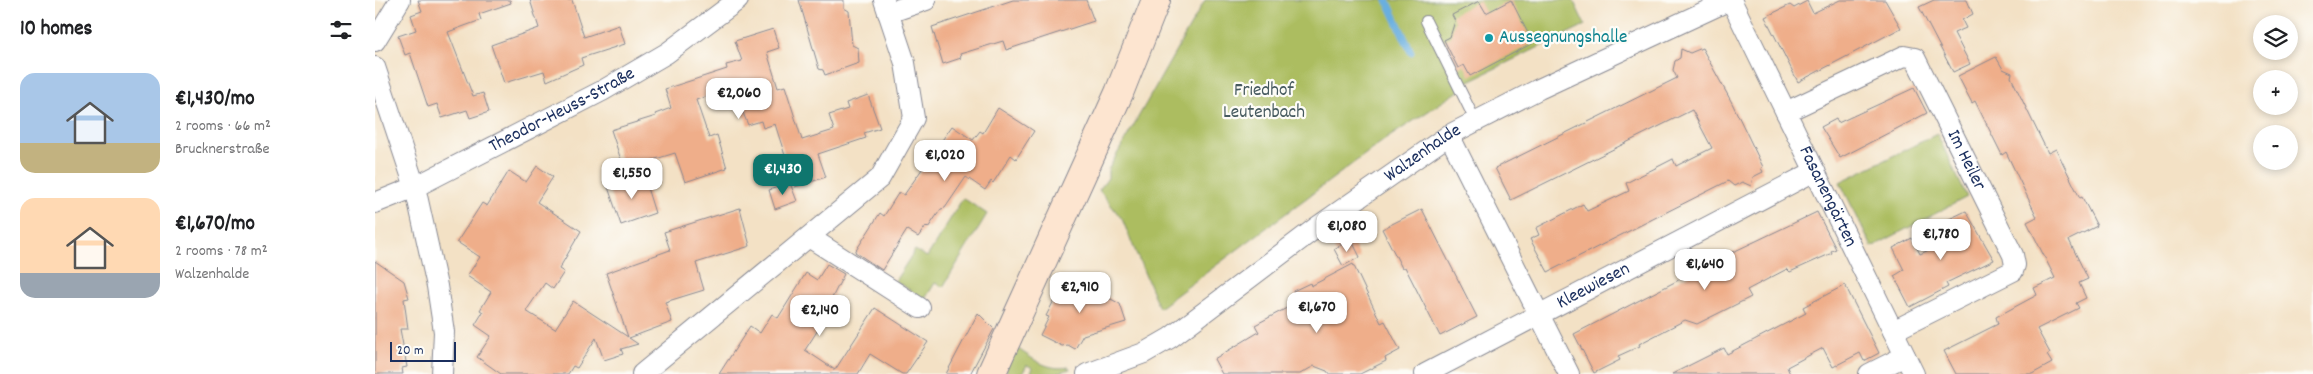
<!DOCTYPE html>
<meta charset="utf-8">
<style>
body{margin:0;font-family:Dekko,sans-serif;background:#f2f2f2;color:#202124;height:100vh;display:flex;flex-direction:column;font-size:19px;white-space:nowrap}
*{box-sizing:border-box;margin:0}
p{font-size:16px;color:#757577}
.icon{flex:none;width:28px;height:28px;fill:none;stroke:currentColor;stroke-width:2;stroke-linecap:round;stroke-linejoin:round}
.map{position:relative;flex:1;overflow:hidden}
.sheet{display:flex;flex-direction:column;background:#fff;width:375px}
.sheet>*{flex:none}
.controls{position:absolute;left:1878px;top:15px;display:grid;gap:10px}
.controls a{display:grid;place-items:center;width:45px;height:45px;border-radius:50%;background:#fff;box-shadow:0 2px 8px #0003;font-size:25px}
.scale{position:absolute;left:15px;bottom:12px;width:66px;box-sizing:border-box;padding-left:5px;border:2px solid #1b2f5e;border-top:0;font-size:14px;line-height:18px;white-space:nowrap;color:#1b2f5e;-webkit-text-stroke:4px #fdfcf7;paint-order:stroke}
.price{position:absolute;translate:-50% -42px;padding:0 11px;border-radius:10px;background:#fff;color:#222;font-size:16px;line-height:32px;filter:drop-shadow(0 1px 2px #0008)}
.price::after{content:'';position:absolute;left:50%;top:30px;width:15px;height:11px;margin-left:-8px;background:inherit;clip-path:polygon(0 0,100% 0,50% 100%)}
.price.current{background:#0f766e;color:#fff}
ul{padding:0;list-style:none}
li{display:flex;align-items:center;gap:15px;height:125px;padding:0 20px}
li span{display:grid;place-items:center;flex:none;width:140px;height:100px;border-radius:15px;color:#555}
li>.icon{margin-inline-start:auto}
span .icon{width:60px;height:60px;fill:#fffc;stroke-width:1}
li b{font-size:21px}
h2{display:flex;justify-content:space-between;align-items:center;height:60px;padding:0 20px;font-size:21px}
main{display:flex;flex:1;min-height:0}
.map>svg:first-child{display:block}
</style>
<main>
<section class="sheet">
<h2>10 homes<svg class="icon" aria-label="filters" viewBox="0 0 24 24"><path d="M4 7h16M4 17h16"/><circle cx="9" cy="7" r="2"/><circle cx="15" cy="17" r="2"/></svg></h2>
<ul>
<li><span style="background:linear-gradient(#a9c7e8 70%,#c2b280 0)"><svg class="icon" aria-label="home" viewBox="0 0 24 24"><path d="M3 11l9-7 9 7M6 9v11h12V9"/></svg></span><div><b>€1,430/mo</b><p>2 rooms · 66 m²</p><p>Brucknerstraße</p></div></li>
<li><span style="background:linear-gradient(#ffd9b3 75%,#9aa5b1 0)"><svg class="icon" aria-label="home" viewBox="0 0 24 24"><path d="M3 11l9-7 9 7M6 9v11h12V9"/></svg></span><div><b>€1,670/mo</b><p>2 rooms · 78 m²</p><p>Walzenhalde</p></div></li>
</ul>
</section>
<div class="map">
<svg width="1938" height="374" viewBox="0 0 1938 374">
<rect width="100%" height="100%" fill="#fdfcf7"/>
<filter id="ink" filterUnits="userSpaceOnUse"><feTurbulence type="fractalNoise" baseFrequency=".02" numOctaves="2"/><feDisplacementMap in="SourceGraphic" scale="10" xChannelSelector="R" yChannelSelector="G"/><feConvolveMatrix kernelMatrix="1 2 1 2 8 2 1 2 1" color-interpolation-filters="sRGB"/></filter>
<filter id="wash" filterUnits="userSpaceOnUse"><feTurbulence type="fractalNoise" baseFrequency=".0096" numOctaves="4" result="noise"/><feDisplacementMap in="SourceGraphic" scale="20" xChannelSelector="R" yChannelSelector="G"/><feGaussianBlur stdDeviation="1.12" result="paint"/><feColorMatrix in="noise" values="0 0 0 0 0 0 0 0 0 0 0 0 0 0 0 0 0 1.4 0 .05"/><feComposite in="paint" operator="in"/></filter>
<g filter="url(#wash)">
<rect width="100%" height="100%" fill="#f3e1c5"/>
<path fill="#acbd60" stroke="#64765f" d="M830,0H1198L1210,25L1092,82L1093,85L1008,141L784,308L747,219L724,190L733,178V170Z
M1562,134L1592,197L1497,247L1465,182Z
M588,198L612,214L568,287L560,283L550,299L520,281L540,250L552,257Z
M640,347C659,359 671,371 694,367L695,369L680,374H655L658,368L652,365L647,374H633L631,369Z"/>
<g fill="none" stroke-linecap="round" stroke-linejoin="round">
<path stroke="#69afdf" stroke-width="7" d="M1012,0L1036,52"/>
</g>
<g id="blocks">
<path fill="#efae8a" d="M43,0H135L136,3L104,14L106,20L73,32L98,96L108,93L114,112L95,118L92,110L67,118L62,104L53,107L35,53L30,55L23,36L41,30L36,15L47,11Z
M155,0H197L209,37L244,25L250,44L206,58L208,65L172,81L169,71L129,83L116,45L164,28Z
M424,0H469V8L474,11L477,45L483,48L484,63L450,75L448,70L444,69Z
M638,0H711L719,21L631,50L628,41L585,54L586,58L568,64L557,27Z
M1136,0L1158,43L1095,76L1089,65L1083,68L1069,40L1075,37L1080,21L1077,15L1104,1L1111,13Z
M1465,0H1510L1526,28L1423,82L1390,17L1415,5L1419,8L1432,1L1438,13Z
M1559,0H1592L1598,14L1587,20L1591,28L1579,33L1595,64L1578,72L1544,7Z
M398,29L404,48L392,52L403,88L410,86L427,140L459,130L454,115L473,109L471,103L493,95L505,128L489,133L491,138L443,154L451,177L420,187L400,124L388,128L386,121L373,125L358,88L321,100L334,138L342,135L352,168L310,182L300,153L249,169L236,130L281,116L280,114L296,108L290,89L352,69L351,65L367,61L360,41Z
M1327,48L1356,101L1388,167L1386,168L1388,172L1378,177L1376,186L1367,182L1359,186L1353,181L1173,272L1155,239L1164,235L1161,228L1208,204L1212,211L1254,191L1251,183L1298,159L1301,166L1337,148L1317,110L1136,200L1120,168L1302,78L1298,70L1300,61L1305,58L1306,49L1315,53Z
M1621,57L1628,69L1637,73L1636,77L1673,153L1681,149L1705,198L1707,197L1722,226L1694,240L1713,279L1704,283L1711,298L1701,303L1704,308L1662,329L1675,353L1672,355L1677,363L1657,374H1581L1569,351L1623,324L1621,317L1662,295L1659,288L1680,278L1652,222L1662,217L1631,152L1627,155L1600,101L1597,103L1583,76Z
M1539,88L1552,113L1465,158L1446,127L1461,119L1463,123Z
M623,108L659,131L641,159L636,155L618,183L616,181L610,190L591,177L570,208L566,209L553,228L551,226L543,237L532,230L507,270L480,252L505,213L509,216L524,192L529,195L577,126L598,140L605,131L608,133Z
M162,166L178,177L162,202L206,231L184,269L189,272L178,289L170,283L151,311L180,329L198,301L253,337L231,273L295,250L289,232L365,208L375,246L321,263L329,290L290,302L297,322L254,338L263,344L246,349L248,354L229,360L221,338L202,368L198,366L193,374H126L102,357L116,336L100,325L108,312L105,310L116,292L92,276L105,257L82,242L107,203L112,206L134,171L151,182Z
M268,175L280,213L246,225L233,187Z
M415,183L422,201L400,209L394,190Z
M1047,209L1102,317L1065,336L1030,267L1027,268L1007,229Z
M1591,211L1619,260L1571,283L1573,287L1535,307L1519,276L1529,270L1518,248L1537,238L1545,254L1581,238L1572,220Z
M1442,212L1461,249L1456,251L1457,253L1415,272L1412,269L1372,290L1376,297L1322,324L1310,320L1264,344L1265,346L1243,356L1245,360L1219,373L1199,334L1358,252Z
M976,239L985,257L968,266L959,249Z
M0,261L29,281L34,298L29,299L33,329H25L32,367L27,368L28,374H0Z
M452,264L469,274L455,302L459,305L430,350L460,370L500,308L553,342L531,374H527L495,354L483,374H344L375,326L385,333L397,314L403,318L431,273L442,280Z
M978,264L1006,323L1010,321L1025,350L1010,358L1011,361L985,374H954L952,371L939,366L925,374H847L839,359L884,332L880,325L923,302L918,291L935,283L936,286Z
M699,279L711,285L722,281L725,293L745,304L751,322L708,335L700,349L693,345L687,346L665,335L674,317L671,316L686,287L694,291Z
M1470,285L1504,353L1489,361L1485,353L1458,367L1448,348L1412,367L1415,374H1297L1349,348L1352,354L1431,313L1428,307Z
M603,313L619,329L595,374H571Z"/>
</g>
</g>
<g filter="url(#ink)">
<use href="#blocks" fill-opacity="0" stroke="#878892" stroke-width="1"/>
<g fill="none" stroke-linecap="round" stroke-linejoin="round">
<g stroke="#878892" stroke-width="12">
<path id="lane" d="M1051,21L1100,120"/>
</g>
<g stroke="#878892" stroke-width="22">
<g id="street">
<path id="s1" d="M1356,0L1539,374"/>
<path d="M513,13L551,0"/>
<path d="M0,41L25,0"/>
<path d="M0,67L40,187L62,286L69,332L67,374"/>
<path id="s2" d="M1411,112L1529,56L1540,58L1638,255L1640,265L1638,271L1518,331"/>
<path d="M1074,135L1194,374"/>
<path id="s3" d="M0,203L40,187L227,91L292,53L363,0"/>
<path d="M434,237L545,308"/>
<path d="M267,374L505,178L539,118L530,63L509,0"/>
<path id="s4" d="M712,374L769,353L795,338L942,227L1074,135L1164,89L1355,0"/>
<path id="s5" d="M1050,374L1440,171"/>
<path d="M1494,374L1530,356"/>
</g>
</g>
<g stroke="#878892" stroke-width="30">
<path id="secondary" d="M616,374L744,93L781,0"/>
</g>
<use href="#lane" stroke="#fff" stroke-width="10"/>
<use href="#street" stroke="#fff" stroke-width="20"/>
<use href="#secondary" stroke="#fde5d0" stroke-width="28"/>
</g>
</g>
<circle fill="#0f9aa8" stroke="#fdfcf7" stroke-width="2" cx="1114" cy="38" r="5"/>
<g text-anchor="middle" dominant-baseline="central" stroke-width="4.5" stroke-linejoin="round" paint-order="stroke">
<g font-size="19" fill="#0d838f" stroke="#fdfcf7" text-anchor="start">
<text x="1124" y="38">Aussegnungshalle</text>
</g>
<g font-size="19" fill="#465a5f" stroke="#fdfcf7">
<text x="889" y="91">Friedhof<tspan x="889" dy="22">Leutenbach</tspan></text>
</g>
<g font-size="19" fill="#1b2f5e" stroke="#fdfcf7">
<text stroke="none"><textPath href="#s3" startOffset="209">Theodor-Heuss-Straße</textPath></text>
<text stroke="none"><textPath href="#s4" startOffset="404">Walzenhalde</textPath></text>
<text stroke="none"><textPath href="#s2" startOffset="256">Im Heiler</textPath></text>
<text stroke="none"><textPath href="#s1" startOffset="219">Fasanengärten</textPath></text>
<text stroke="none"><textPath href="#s5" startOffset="190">Kleewiesen</textPath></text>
</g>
</g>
</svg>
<div class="controls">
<a><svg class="icon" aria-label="layers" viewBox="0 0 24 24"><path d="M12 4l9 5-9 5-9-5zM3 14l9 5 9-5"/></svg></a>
<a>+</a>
<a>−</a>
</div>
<div class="scale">20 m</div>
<b class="price" style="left:364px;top:120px">€2,060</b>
<b class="price" style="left:570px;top:182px">€1,020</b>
<b class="price current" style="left:408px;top:196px">€1,430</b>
<b class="price" style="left:257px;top:200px">€1,550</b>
<b class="price" style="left:972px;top:253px">€1,080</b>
<b class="price" style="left:1566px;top:261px">€1,780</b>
<b class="price" style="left:1330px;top:291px">€1,640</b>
<b class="price" style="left:705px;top:314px">€2,910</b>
<b class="price" style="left:942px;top:334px">€1,670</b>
<b class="price" style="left:445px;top:337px">€2,140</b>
</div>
</main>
